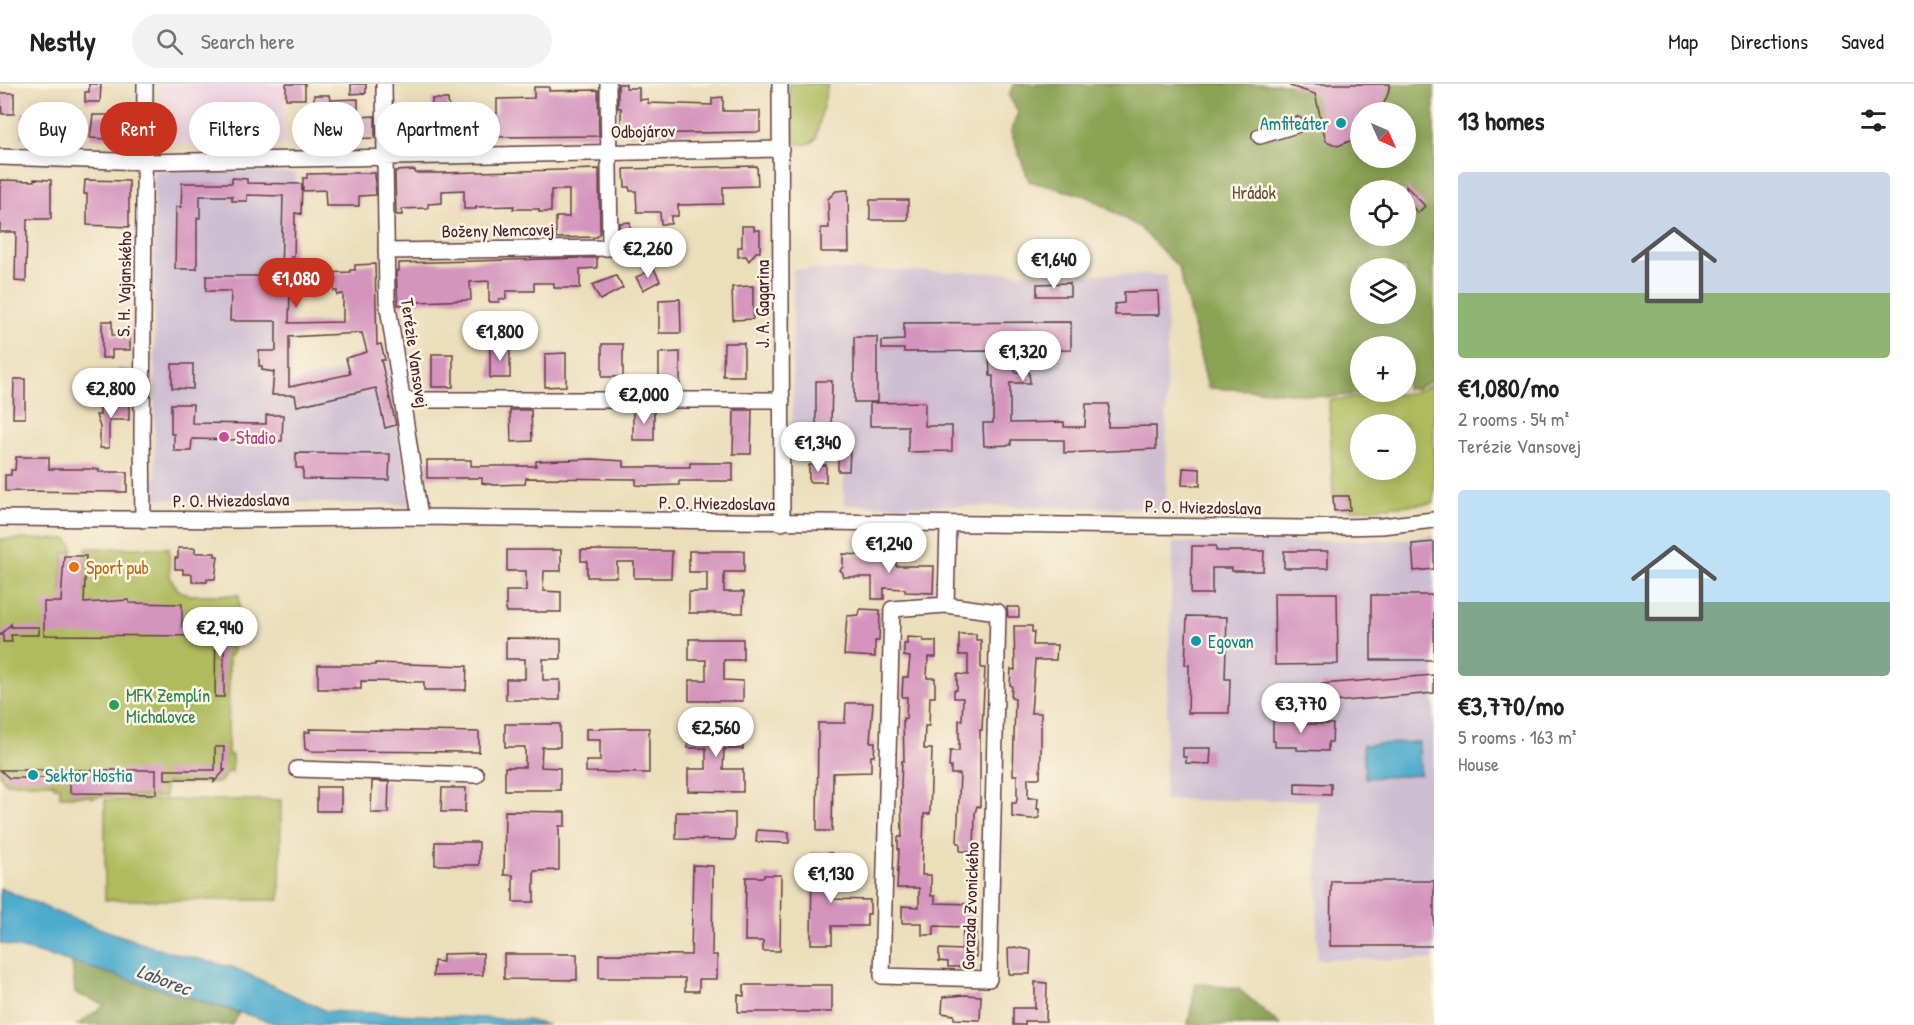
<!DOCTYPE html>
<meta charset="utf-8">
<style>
body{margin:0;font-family:"Patrick Hand",sans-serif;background:#f2f2f2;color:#202124;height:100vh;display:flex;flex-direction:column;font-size:22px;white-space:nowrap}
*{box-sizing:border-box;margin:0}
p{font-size:20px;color:#757577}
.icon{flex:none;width:33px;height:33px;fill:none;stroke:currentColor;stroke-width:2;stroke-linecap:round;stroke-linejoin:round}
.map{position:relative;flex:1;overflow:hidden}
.sheet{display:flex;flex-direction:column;background:#fff;width:480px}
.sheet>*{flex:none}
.banner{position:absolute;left:18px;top:18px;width:570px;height:54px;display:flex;gap:12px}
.needle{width:39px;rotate:135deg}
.buttons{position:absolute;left:1350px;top:18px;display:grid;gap:12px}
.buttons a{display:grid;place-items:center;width:66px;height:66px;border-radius:50%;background:#fff;box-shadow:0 3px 15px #0003;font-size:30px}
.price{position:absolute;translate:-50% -51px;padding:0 14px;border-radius:21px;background:#fff;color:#222;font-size:20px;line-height:39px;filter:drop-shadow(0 2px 3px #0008)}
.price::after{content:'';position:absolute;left:50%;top:36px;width:18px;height:14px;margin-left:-9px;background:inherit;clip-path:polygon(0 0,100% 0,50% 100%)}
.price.active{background:#c8321e;color:#fff}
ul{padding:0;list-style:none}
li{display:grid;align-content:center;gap:12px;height:318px;padding:0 24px}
li span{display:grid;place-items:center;height:186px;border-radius:6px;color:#555}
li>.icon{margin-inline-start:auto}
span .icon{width:108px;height:108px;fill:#fffc;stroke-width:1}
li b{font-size:26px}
h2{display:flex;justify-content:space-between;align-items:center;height:72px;padding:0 24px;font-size:26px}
.tag{padding:0 21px;border-radius:27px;background:#fff;box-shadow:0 3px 15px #0003;font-size:21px;line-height:54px}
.tag.active{background:#c8321e;color:#fff}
header{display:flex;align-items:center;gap:36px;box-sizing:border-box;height:84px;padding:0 30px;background:#fff;border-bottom:2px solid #e0e0e0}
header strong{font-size:28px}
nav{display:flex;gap:33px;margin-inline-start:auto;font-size:21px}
.search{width:420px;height:54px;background:#f2f2f2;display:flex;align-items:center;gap:15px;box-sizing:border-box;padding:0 21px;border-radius:33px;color:#757577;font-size:22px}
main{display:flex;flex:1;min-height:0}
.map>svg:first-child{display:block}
</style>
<header>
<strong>Nestly</strong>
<div class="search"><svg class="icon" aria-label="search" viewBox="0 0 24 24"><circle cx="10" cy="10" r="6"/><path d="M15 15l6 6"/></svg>Search here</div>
<nav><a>Map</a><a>Directions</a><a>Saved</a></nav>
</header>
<main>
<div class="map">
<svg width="1434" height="941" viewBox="0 0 1434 941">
<rect width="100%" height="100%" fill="#fcf5e5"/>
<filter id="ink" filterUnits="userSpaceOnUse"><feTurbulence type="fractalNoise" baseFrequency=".0167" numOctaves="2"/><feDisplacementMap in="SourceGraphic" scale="12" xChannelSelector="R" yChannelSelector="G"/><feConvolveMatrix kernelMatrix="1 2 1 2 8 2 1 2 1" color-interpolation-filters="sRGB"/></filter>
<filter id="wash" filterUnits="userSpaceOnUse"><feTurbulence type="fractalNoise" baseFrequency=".008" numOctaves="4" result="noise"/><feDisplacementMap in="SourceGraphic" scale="24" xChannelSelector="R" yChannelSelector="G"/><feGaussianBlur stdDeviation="1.35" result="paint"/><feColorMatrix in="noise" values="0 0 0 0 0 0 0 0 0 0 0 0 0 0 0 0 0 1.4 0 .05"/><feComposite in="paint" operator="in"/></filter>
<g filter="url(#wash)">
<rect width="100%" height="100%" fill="#ebdebb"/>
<path fill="#efd0e5" d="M160,0H283L285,61H160Z"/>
<path fill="#cdbed2" d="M154,87L296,89L291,298L388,276L410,421L155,415Z
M793,185L1167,191L1166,424L844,421V387L850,386V365L792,366Z
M1434,450V876L1317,875L1318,716H1164L1173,459L1377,456L1411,455Z"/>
<path fill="#afbb5d" stroke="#7c6d44" stroke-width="1.5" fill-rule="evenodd" d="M789,0H828L816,54C810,64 800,60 789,58Z
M1434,300V419L1350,426L1349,412H1333L1329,316L1412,309ZM1360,340H1406V386H1360Z
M0,455H67L72,461V469H64L61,508H85L86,464H169L170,493L178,506L190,511H239L241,557H233V570L229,571L228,671H232V688H228L219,699H165V713L103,712L92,714V712H60V703H54V699H7L0,692Z
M105,716H281L280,816H105Z"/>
<path fill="#8ba354" stroke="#6a6140" stroke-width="1.5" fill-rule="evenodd" d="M1013,0H1434V296L1415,305H1406V262H1360V308H1385L1328,313L1272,307L1208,304L1179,184L1139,143L1086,112L1029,97L1011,48L1018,28L1009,12ZM1360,28H1406V74H1360ZM1360,106H1406V152H1360ZM1360,184H1406V230H1360Z
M72,878L239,929L232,941H77L105,921L75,909Z
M1196,899L1239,905L1280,941H1188Z"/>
<path fill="#4eaccd" stroke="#4c667c" stroke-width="1.5" d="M1419,658L1420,691L1365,694L1363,661Z
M0,804L68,833L158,865L235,884L326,927L527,936L548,941H281L72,878L0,859Z"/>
<g id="blocks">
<path fill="#d594bd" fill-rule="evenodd" d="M89,0H101L100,18H85V8H89Z
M286,0H305V15H286Z
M351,0H366V9L351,10Z
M618,0H626V4H639V16L648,15V19L712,21V14L723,13V27H760V48L625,50L624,46H621V24H618Z
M1291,0H1390L1388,10L1380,28H1360V50L1352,56L1338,62L1326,57L1315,10L1290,2Z
M534,3H549V7L598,6L599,52L395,54L394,25L414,24V34H432V15H448L449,27L497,30V15L534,14Z
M0,9H14V30H2Z
M314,11H329L330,16L358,15V33L375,32V54L304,56V47H301V33H314Z
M22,31L64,32V40H67L66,57L51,56V54L21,53Z
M93,31H110L109,55L90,54Z
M757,82L758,102L723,103V120L678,121V132H671V140H661L660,128H637L636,107H630L629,103H625L624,85Z
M599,85L600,149L596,153L556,154V133H569V106H551V128H539V125H513L514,122L476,123V125H464V106L442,107V119L428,120V124L402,125V131H396L395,87L415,86V89H441Z
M351,89H375L376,111L359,112V122H326L325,106L303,107V94H307V90Z
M232,94L247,95V99L302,100L301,130L295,129L294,173H291L289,239L343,238V210L337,211V207H334V199L321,200V189L350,188V186H355V181L375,180L377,261L381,260L385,276H381L396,341L385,344L376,304L297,322L295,311H272L274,288L262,286V282H259V267H276V237H230L231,207H206V192H281L283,112L247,111V117H232V112H200V134H197V185H175L176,123H181L182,99H232ZM362,249L367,268L346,274L350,290L289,303V253Z
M34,95L51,96V135H27L26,198L15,197L16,148H0V96L34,97Z
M85,96L129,97V143L87,141V110H84Z
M1406,102L1425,122L1418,129L1406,116Z
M848,106L849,168H821V144H829L828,115L836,107Z
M870,116H908V136H870Z
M630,138V148H641V167H623V163L620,161L619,139Z
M742,142H754V146H760V168H756L749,177L746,172L738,173V163H742Z
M581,174H597V184L580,185V204H554V199H534V207H506V215H499V218H489V197L470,198L471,216L417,218V219L398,221L396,187H399V179Z
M654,185L660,197L643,206L636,193Z
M616,192L623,204L600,216L592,201Z
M1070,199V212H1037V200Z
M753,202V235L733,236L732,203Z
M1158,207L1159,231H1115V220L1124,219V208Z
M680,215L681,249H659V216Z
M102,237H112V251H130V266H112V274H102Z
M1071,238V266L1015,267V288H1029L1030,299H1010V339L1064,338V343H1085L1086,320H1109L1108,343L1156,342V365L1064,369V356H1011V361L984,362L983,339H993V292H990L989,267L904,268V265H882V257L904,256V239Z
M854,253H877V318H854Z
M724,259H744V292H723Z
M602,260H623V293H602Z
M510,261V294H490V262Z
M680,268V301L659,302V269Z
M566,269V302L545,303V270Z
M432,270H453V303H432Z
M172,280H193V305L172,304Z
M117,285L130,286L129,302L115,301Z
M14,295H25V334H13Z
M816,297H832L831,341H816Z
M925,318V342H952V367L908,368V342H870V319Z
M100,319H129V336H109V364H100V343L96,331H100Z
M171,320H193L192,339L266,340V331H283L282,357L192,355L191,367H174V350H171Z
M510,326H531L532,357L511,358Z
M633,326H654V356H633Z
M734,326H752L751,370H733Z
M838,365H850L849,387H838Z
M296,369L390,370L389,396L303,395V384H296Z
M16,373H49V385H99V388H127V408L5,407V391H11V386H15Z
M593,375L624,377V383H690V379H733V397H679V401L648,402L636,401V395L526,394L525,400L494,401L482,399V394H427V376H471V382H536V377Z
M809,381H826V398H809Z
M1183,384L1200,385V402L1182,401Z
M1333,412H1349L1350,426L1334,427Z
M1434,458V485L1414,487L1412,460Z
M1192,462H1216V467H1264L1263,487H1232V484H1212V510H1191Z
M178,464H195V469H215V472H218L215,495H207V498H192V490H183V485H175V474H178Z
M507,466H561V487H544L543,507L561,508V528H506V507H526V487H507Z
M581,466L672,467L671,494H634V478H617V493H587V477H581Z
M689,467H744V488H724V508H744L743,529H689V508H707V488H689Z
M1284,467H1328V484H1284Z
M843,470L896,473V482H934L933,509L905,508V505L884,504V515H872V493H843V489L840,486L843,483Z
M64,472H86L84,519L129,516V519L182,520V543H212V552L44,551V518H61Z
M1274,509H1337L1338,580L1275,581Z
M1371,511H1434V576H1371Z
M1007,523H1019V533H1008Z
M860,525L880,526L879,557H875V573L844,571L847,532L859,531Z
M1187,532L1227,533L1225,595H1230L1229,629H1188L1189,590V581H1185Z
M216,533H224V613H215Z
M11,540V543H39V551H11L12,558H3V551H0Z
M1014,542H1032V548H1034L1033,561H1057L1056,576H1035L1031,629H1041V668L1040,694H1028V714H1038L1037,725H1039V734L1032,735L1012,733V719H1016L1017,716V691H1013L1015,615L1011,614L1012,602L1010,601L1011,585L1015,586Z
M959,550H976V556H981V584H985L982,646H980V723L977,722L975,729L974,768L960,767V759H957L960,690H951V683H949L950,667H959V636H962L963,614H954V606H957V590L968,591V571H959Z
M907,553L923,554V557H936V573H928L927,594H935V613H930L929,642H925L924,665H932L930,730H924L922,791H931V812H935V819L973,820V827H976V873H970V879L964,878V883H948V878L939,877V865L962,866L963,843L934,842V851H922V839H902V822L919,823V804H897L899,765H898V753H902L901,700L902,677H904L903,634L906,635L907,613H902L903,593H908L910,573L904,572V560H907Z
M506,554L561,555V575H543V596H560V616H506V595H525V575H506Z
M689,555H743V576H724V596L743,597V617H689V596H706V576H689Z
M375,579L467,582L466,606H424V598L361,597V605H318V581H375Z
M1434,591V609L1323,619L1321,600Z
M846,619H873L870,658H875L874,672H871V688L833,689L832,747H817L818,639H845Z
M1273,632H1296V640H1333L1332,658H1328V667L1297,666V663H1275V657H1273Z
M505,640H560V663H542L541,683L560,684V706H505V683H525V663H505Z
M688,641L743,642V665H724L723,685H743V708L688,707V685H706V664H688Z
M629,644H649V689L586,688V677H600V656H586V645Z
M309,645L479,648V668L310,667L305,665L304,648H310Z
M215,663H224L223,686H225L214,698V695H165V686H215Z
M1183,664H1211L1210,680L1186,679V673H1183Z
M0,686H156V710L70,709V694H9Z
M372,697L389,698L388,729H371Z
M1295,699L1331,700V711L1295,710Z
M317,703H341V727H317Z
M442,704H466L465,728H441Z
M505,727L565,728V742H559V786L534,787V818H513V791H504Z
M676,728L735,729V756L676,755Z
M757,746L789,748V759L756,758Z
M435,758H479V781H435Z
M812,769H832V815L870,816V830H867V842H832V860H811Z
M693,781L713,782L712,871H717V895H699V907H685V894H599V870L691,871Z
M764,791H781L780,867H763V857H745L746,793H764Z
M1331,797H1434V862H1330Z
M1014,863L1031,866L1030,890H1009L1008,865Z
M483,869V891L433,892L434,877L443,878V870Z
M504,870H577V896L504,895Z
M1035,898L1047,899L1046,937H1025V941H1013V924H1035Z
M744,901H832V928H738V911L744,912Z
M965,911L981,912L980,936L954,935V931L942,929L943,913Z"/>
</g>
</g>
<g filter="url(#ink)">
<use href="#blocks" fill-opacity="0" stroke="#623c41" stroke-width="1.5"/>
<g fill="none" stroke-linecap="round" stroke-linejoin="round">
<g stroke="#623c41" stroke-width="18">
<path id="minor" d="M384,0L387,216L420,433
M780,0L782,439
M1260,52L1296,41
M0,73L145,78L781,65
M386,167L610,164L608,0
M402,316H782
M0,434L239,436L420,433L1301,444L1382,442L1434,436
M143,436L142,348L145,0
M946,521L892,525L882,892L989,895L998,528L946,521L948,441
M297,685L476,691"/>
</g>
<use href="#minor" stroke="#fff" stroke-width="15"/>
</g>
</g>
<g fill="#0f9aa8" stroke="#fcf5e5" stroke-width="2">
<circle cx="1341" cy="39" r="6"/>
<circle cx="1196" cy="557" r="6"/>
<circle cx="33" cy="691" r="6"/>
</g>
<circle fill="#d1479c" stroke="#fcf5e5" stroke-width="2" cx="224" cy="353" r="6"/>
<circle fill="#e8710a" stroke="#fcf5e5" stroke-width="2" cx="74" cy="483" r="6"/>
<circle fill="#2e9e5b" stroke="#fcf5e5" stroke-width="2" cx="114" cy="621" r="6"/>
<g text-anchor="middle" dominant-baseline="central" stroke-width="5" stroke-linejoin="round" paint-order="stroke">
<g font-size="18" fill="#0d838f" stroke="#fcf5e5" text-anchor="start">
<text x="1329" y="39" text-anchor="end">Amfiteáter</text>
<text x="1208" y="557">Egovan</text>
<text x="45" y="691">Sektor Hostia</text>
</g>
<g font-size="18" fill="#4a1f2b" stroke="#fcf5e5">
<text transform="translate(643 47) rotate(-1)">Odbojárov</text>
<text transform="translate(498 146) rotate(-1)">Boženy Nemcovej</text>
<text transform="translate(124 200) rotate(-89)">S. H. Vajanského</text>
<text transform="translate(762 220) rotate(-90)">J. A. Gagarina</text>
<text transform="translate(415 269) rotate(82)">Terézie Vansovej</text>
<text transform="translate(231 416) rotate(-1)">P. O. Hviezdoslava</text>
<text transform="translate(717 419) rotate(1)">P. O. Hviezdoslava</text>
<text transform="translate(1203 423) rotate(1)">P. O. Hviezdoslava</text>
<text transform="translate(970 822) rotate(-88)">Gorazda Zvonického</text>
</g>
<g font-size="18" fill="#684e3a" stroke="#fcf5e5">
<text x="1254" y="108">Hrádok</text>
</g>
<g font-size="18" fill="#b23c85" stroke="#fcf5e5" text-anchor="start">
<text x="236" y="353">Stadio</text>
</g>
<g font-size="18" fill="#c56008" stroke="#fcf5e5" text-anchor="start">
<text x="86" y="483">Sport pub</text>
</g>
<g font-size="18" fill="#27864d" stroke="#fcf5e5" text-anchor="start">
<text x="126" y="611">MFK Zemplín<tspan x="126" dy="21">Michalovce</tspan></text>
</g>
<g font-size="20" font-style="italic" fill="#4c576c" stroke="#fcf5e5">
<text transform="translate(164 895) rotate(21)">Laborec</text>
</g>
</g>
</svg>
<div class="buttons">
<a><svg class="needle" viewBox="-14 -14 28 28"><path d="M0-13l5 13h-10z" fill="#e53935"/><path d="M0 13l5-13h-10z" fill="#757577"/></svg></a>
<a><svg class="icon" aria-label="locate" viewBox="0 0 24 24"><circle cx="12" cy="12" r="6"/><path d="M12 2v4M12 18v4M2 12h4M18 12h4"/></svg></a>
<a><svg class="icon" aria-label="layers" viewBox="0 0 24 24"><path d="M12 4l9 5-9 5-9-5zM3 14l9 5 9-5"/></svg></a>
<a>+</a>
<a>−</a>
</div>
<b class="price" style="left:648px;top:195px">€2,260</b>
<b class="price" style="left:1054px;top:206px">€1,640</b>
<b class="price active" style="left:296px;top:225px">€1,080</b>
<b class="price" style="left:500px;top:278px">€1,800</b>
<b class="price" style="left:1023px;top:298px">€1,320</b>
<b class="price" style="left:111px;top:335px">€2,800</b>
<b class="price" style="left:644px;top:341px">€2,000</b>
<b class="price" style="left:818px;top:389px">€1,340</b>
<b class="price" style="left:889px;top:490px">€1,240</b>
<b class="price" style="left:220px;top:574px">€2,940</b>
<b class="price" style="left:1301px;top:650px">€3,770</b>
<b class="price" style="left:716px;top:674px">€2,560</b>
<b class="price" style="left:831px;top:820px">€1,130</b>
<div class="banner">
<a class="tag">Buy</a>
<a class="tag active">Rent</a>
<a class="tag">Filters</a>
<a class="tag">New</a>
<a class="tag">Apartment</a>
</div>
</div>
<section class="sheet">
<h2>13 homes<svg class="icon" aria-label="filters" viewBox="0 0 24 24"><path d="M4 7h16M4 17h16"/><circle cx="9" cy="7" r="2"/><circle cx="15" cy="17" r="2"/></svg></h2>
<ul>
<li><span style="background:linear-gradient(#c9d6e8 65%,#8fb573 0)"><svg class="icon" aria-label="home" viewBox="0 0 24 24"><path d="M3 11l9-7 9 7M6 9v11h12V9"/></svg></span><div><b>€1,080/mo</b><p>2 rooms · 54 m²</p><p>Terézie Vansovej</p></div></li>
<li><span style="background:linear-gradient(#bfe0f5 60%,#7fa58c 0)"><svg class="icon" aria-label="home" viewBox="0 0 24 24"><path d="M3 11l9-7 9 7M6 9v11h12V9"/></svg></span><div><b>€3,770/mo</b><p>5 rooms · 163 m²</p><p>House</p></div></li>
</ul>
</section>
</main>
